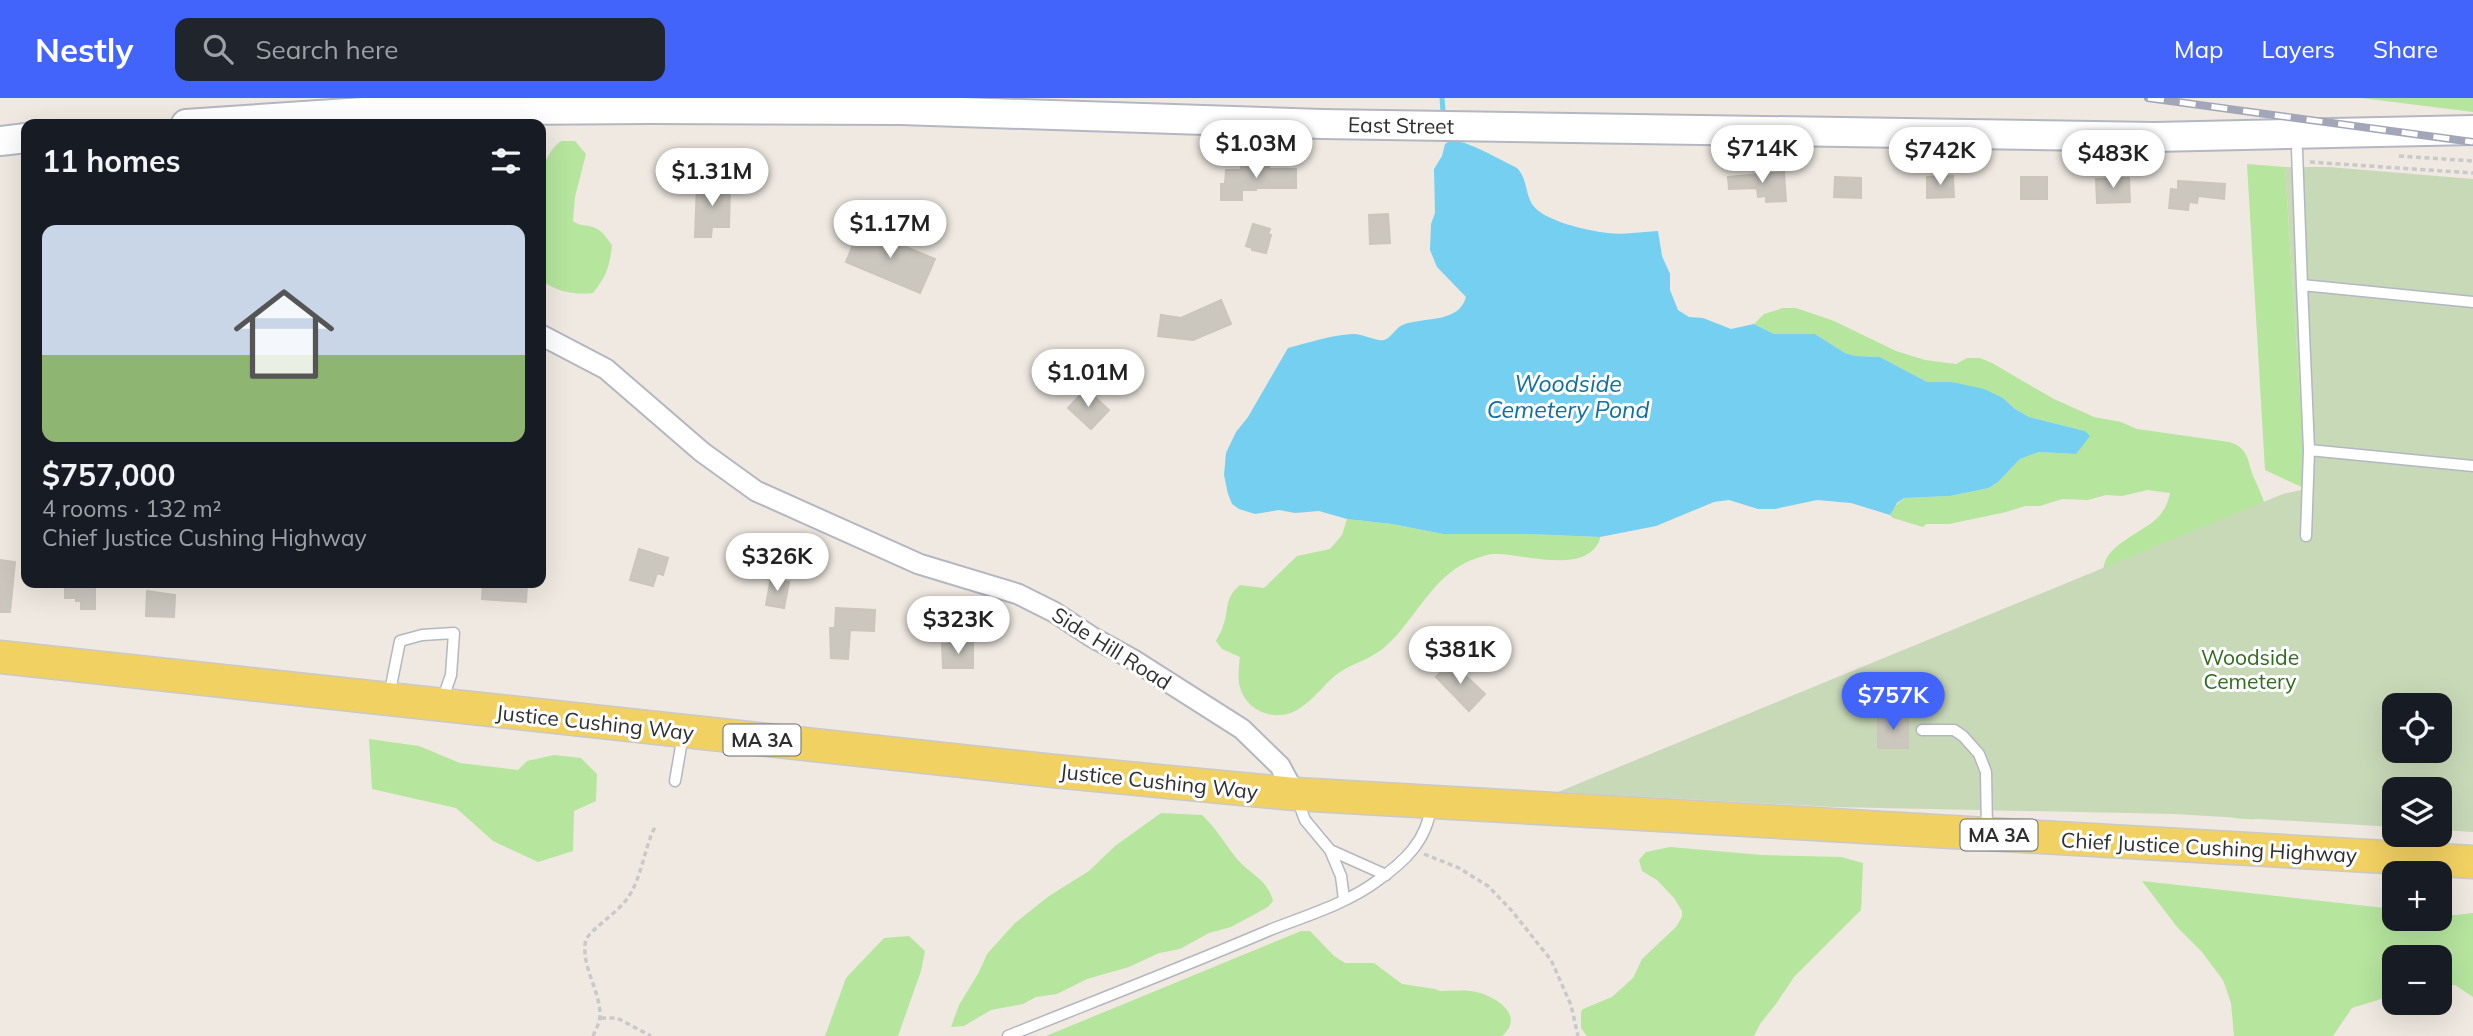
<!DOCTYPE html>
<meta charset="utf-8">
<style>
body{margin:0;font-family:Mulish,sans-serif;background:#20242c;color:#f1f3f6;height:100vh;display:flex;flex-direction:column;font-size:26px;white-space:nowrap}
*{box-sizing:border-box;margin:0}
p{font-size:23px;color:#9ea1a6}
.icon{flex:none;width:38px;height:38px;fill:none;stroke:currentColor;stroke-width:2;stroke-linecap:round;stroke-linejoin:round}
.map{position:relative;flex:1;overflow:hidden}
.details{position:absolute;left:21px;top:21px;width:525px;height:469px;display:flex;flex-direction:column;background:#171b24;border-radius:14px;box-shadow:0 7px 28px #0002}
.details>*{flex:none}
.controls{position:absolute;left:2382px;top:595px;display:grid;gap:14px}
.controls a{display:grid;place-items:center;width:70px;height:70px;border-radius:14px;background:#171b24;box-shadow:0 7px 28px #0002;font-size:35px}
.price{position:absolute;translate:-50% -60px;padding:0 16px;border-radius:24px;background:#fff;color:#222;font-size:23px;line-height:46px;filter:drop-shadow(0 2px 4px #0008)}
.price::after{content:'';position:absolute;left:50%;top:42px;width:21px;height:16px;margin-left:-10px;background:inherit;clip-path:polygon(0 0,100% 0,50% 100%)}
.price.current{background:#4264fb;color:#fff}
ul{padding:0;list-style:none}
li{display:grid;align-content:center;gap:14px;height:371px;padding:0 21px}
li+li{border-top:2px solid #363941}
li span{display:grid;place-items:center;height:217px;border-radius:14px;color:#555}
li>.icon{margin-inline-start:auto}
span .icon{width:126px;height:126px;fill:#fffc;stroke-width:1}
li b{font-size:30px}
h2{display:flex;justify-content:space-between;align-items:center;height:84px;padding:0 21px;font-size:30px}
header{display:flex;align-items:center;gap:42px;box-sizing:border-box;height:98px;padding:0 35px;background:#4264fb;color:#fff}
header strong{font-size:33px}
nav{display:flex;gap:38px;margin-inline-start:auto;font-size:24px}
.search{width:490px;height:63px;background:#20242c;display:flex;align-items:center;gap:18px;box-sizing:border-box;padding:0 24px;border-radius:14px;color:#9ea1a6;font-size:26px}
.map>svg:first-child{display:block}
</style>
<header>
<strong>Nestly</strong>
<div class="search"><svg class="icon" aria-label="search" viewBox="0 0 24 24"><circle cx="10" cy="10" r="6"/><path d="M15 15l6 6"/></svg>Search here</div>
<nav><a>Map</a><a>Layers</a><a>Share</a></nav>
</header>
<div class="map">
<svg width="2473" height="938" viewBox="0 0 2473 938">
<rect width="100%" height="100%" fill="#efe9e1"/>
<path fill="#b6e59e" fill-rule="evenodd" d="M2361,0H2473V14Z
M561,43H575L586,56L575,99L573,123C580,129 587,126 595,130C603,133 607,141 612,147C610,168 606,179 593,195C573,197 557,194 541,182V71C548,60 550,51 561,43Z
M2247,66L2285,69L2306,391L2265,372Z
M1783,210H1796L1834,223L1896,253L1925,262L1956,266L1967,260H1980L1992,265L2054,301L2094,319L2121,324L2137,331L2229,344C2250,350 2247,364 2254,380C2258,389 2262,397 2265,407L2473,541L2440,691C2424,691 2406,689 2391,692C2347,700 2268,731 2228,718L2102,479C2103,472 2104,463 2108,458C2127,432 2164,431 2170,395L2147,392L2122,398L2106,397L2088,402L2062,401L2040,408H2025L2006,414L1949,426H1926L1923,429L1893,420L1890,417L1893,410L1904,400L1950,398L1989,390L1998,384L2020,361L2039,354L2075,356L2085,333L2029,319L2015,311L2003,300L1952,284H1927L1880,259L1855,258L1845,255L1815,236H1774L1754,226L1764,216ZM2394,607H2440V653H2394Z
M1347,421L1392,426L1443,436H1527L1600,439V441C1586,479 1520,454 1492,456C1484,457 1474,461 1467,464C1431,481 1414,523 1386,548C1373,560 1354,565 1340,574C1325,584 1315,601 1300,610C1277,626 1244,614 1239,585C1238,577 1239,567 1240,559L1222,551L1216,543C1218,538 1222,533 1223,528C1230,510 1223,502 1240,487L1264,490L1297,458L1330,451L1342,437Z
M369,641L419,648L460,665L518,672L527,663L554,657L581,660L597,676L596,703L574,713L573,753L538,764L493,743L456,710L372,691Z
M1161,715L1202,717C1217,731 1224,745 1237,761C1250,776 1268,782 1273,803L1268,809L1231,829L1209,835L1180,851L1159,855L1129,869L1087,881L1057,896L1036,899L1023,906L991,912L964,928L951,929L959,907L979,874L987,856L1015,825L1049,798L1089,773L1115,748Z
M1670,749L1762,757L1841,759L1863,765L1861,812L1794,879L1776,906L1760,926L1754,938H1587L1581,930V914L1583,911L1612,899L1633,880L1642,861L1676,829L1682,819V813L1674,800L1657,782L1642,773L1639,762L1646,754Z
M2142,783L2394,811V821H2440V816L2455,817L2473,815V899L2455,887L2440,888V859H2394V897L2352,910L2333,938H2234L2231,905L2223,882L2201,853L2177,829Z
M1301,833H1310L1334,858L1345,865H1374L1402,886L1435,891L1440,893C1453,893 1467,891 1480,895C1500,901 1524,919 1502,938H1046Z
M909,838L925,853L921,873L898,938H825L846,880L884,840Z"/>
<path fill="#c8d9b8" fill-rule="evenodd" d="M2285,69H2329L2473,81V734L2440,732V691H2394V729L2174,716L1832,709L1558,694L2283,396L2306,391ZM2394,607H2440V653H2394Z"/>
<path fill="#75cff0" d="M1451,42C1466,42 1501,62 1517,70C1527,80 1525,94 1532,106C1542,123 1589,133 1608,135C1624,137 1642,134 1658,133L1662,158L1670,176V192L1678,212L1689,219L1703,220L1731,231L1754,226L1774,236H1815L1845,255L1855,258L1880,259L1927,284H1952L1984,291L2003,300L2015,311L2029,319L2085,333L2090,338L2076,356L2039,354L2020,361L1998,384L1989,390L1950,398L1904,400L1897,405L1890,417L1851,405L1817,402L1775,411H1758L1729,402L1714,404L1656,428L1600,439L1527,436H1443L1392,426L1347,421L1319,413L1295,415L1279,412L1255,416L1239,411L1232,406L1228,396L1224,377L1226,355L1236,334L1248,319L1288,250C1308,245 1331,237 1352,236C1362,235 1377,244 1384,242C1392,240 1396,228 1405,226C1426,219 1459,225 1466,199L1437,169L1430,152L1431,126L1435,115L1434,71L1442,58L1445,46Z"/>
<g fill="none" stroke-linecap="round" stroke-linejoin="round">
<path stroke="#75cff0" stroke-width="5" d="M1442,0L1443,13"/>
</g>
<path fill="#cbc7bf" stroke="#cbc5ba" stroke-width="2" d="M1241,65L1269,66V71H1296V90H1256V92H1242V102H1221V86H1225L1226,72H1241Z
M1784,74L1786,103L1766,104V98L1758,99L1757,90L1729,91L1728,79Z
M1953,78L1954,99L1927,100V79Z
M1835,79L1861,80V100L1834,99Z
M2021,79H2047V101H2021Z
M2129,80L2130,104L2097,105L2096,81Z
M2178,83L2225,86L2224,101L2198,98L2197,105L2189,104L2188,112L2169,110L2171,91L2178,92Z
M697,85L730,86L729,129H712L711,139H695Z
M1388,116L1390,145L1370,146L1369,117Z
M1253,126L1270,131L1268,136L1271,137L1266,155L1252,152V150L1246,148Z
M860,130L935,161L920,195L846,164Z
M1221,202L1231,226L1193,242L1158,238L1161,217L1181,220Z
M1086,291L1109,312L1091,331L1068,310Z
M639,451L668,460L663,477L657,475L653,488L630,482Z
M0,462L15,464L10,514H0Z
M771,480L789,484L784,510L766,507Z
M65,485H95V511H81V503H76V500H65Z
M483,485H527L526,504L482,501Z
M147,493L175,497L174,519L146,518Z
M836,510L875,512L874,533L850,532L848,561L831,560L830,530H835Z
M973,545V570H943L942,546Z
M1451,564L1485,596L1469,613L1436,579Z
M1878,618H1908V650H1878Z"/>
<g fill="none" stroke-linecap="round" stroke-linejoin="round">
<g stroke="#b4b7c1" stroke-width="13">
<path id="service" d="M2297,52L2302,187
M2309,352L2473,368
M2306,438L2309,352L2302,187L2473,204
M389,598L400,543L422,537L454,535L451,577L442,603
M1922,632H1954L1963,638L1979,656L1986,674L1987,733
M675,683L683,637
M1298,703L1305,722L1330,752L1341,778L1344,801
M1330,752L1386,777
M1008,938C1095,903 1183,869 1270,832C1305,818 1346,806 1377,783C1404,764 1427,743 1431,708"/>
</g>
<g stroke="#b4b7c1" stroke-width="23">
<path id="minor" d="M541,237L606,271L702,354L756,393L919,466L1018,496L1054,514L1092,539L1132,561L1242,631L1280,668L1295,696"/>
</g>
<g stroke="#b4b7c1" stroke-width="32">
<path id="secondary" d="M186,26L378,13L650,11L901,12L1322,26L2155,39L2473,32
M0,43L26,40"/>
</g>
<g stroke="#c9c9c9" stroke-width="35">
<path id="primary" d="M0,559L1054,673L1295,696L2473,764"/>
</g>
<path stroke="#c9c9c9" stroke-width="3.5" stroke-dasharray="5 3.5" stroke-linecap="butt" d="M2399,58L2473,63
M2310,64L2473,75
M1424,756L1459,770L1488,788L1512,813L1551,862L1571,907L1578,938
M601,920H617L651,938
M593,938C596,931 600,924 600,917C600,891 580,868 586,841C598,825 618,815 629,798C643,776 644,749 656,727"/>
<use href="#service" stroke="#fff" stroke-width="10"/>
<use href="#minor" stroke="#fff" stroke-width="19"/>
<use href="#secondary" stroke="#fff" stroke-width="28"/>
<use href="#primary" stroke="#f2d163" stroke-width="32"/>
<g stroke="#a3a6b8" stroke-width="8">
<path id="rail" d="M2148,0L2473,44"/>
</g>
<use href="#rail" stroke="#fff" stroke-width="5" stroke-dasharray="16" stroke-linecap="butt"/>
</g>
<g text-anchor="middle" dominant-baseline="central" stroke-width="6" stroke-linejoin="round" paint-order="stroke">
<g fill="#fff" stroke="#6d6d6d" stroke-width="2">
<rect x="723.5" y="626.5" width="77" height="31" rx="5"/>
<rect x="1960.5" y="721.5" width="77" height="31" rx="5"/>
</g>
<g font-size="19" font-weight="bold" fill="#2e2e2e">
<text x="762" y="642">MA 3A</text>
<text x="1999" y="737">MA 3A</text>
</g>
<g font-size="21" fill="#2e2e2e" stroke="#fff">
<text transform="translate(1401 27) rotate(1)">East Street</text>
<text transform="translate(1112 550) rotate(32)">Side Hill Road</text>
<text transform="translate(595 624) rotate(6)">Justice Cushing Way</text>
<text transform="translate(1159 683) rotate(6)">Justice Cushing Way</text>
<text transform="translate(2209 749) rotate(3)">Chief Justice Cushing Highway</text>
</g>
<g font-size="21" fill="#2c6e1b" stroke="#fff">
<text x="2250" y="559">Woodside<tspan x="2250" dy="24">Cemetery</tspan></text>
</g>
<g font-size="23" font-style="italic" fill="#0d6fa3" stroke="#fff">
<text x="1568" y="285">Woodside<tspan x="1568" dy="26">Cemetery Pond</tspan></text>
</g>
</g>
</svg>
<div class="controls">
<a><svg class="icon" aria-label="locate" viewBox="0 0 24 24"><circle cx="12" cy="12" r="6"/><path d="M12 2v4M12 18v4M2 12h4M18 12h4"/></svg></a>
<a><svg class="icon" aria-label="layers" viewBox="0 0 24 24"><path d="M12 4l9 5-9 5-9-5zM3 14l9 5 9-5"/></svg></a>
<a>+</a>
<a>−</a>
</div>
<b class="price" style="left:1256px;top:82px">$1.03M</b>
<b class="price" style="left:1762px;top:87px">$714K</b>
<b class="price" style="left:1940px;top:89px">$742K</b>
<b class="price" style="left:2113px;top:92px">$483K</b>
<b class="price" style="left:712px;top:110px">$1.31M</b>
<b class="price" style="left:890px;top:162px">$1.17M</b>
<b class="price" style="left:1088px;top:311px">$1.01M</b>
<b class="price" style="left:777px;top:495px">$326K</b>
<b class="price" style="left:958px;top:558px">$323K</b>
<b class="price" style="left:1460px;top:588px">$381K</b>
<b class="price current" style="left:1893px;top:634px">$757K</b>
<section class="details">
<h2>11 homes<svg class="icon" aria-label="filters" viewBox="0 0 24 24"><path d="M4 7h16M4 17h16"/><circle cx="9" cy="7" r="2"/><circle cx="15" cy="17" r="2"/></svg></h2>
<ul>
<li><span style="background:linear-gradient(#c9d6e8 60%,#8fb573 0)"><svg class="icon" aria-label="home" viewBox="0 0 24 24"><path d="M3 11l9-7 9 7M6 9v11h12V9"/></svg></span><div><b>$757,000</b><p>4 rooms · 132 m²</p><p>Chief Justice Cushing Highway</p></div></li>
</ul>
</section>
</div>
